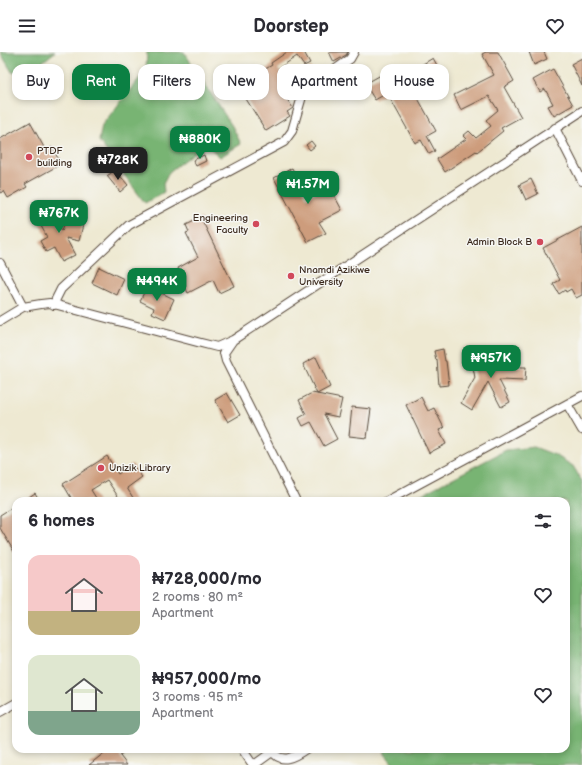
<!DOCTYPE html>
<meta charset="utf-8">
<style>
body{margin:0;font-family:"Balsamiq Sans",sans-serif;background:#f7f7f7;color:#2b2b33;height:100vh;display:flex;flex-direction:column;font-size:15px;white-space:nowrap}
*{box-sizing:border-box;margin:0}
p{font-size:13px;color:#7c7c81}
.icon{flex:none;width:22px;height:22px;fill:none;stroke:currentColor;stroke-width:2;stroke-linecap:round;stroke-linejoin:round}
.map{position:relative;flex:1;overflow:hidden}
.sheet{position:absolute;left:12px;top:445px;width:558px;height:256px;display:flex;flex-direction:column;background:#fff;border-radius:12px;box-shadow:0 2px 6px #0003}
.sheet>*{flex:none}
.banner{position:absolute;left:12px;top:12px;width:558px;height:36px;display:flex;gap:8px}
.price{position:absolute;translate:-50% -34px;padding:0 9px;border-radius:8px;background:#0b8043;color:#fff;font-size:13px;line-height:26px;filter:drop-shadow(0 1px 2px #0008)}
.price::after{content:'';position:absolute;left:50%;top:24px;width:12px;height:9px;margin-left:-6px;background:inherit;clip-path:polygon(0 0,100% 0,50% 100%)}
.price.selected{background:#222;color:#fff}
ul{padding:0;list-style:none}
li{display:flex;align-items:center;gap:12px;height:100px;padding:0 16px}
li span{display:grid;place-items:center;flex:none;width:112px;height:80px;border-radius:12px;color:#555}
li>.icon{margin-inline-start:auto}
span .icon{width:48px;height:48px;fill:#fffc;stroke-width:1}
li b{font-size:17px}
h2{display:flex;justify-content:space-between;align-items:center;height:48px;padding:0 16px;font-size:17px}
.tag{padding:0 14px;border-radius:12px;background:#fff;box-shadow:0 2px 6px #0003;font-size:14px;line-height:36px}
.tag.selected{background:#0b8043;color:#fff}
header{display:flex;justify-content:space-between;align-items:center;height:52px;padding:0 16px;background:#fff;font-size:18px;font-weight:700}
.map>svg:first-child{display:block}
</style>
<header><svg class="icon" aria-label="menu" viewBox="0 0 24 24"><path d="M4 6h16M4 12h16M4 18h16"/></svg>Doorstep<svg class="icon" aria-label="heart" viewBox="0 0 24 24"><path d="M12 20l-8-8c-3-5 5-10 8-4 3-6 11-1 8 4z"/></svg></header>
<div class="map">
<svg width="582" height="713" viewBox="0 0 582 713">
<rect width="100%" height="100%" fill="#f6f6f2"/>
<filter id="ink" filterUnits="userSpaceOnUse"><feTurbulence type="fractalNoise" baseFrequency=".025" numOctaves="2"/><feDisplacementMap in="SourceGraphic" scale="8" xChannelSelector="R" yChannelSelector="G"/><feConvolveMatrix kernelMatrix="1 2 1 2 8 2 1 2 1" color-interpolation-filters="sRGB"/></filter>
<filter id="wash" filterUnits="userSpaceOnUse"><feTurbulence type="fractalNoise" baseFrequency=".012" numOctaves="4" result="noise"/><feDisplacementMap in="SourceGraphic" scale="16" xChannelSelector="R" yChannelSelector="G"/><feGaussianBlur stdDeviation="0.9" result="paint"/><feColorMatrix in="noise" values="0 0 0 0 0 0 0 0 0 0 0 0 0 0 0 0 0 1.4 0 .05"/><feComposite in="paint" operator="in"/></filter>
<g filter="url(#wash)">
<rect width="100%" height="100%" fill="#eee9d2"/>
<path fill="#78b473" stroke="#5a6f48" d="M0,0H55L27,22L12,20Z
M147,0H184L232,74L241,92L220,105L208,94L198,97L169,120L163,131L164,140L145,151L99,89L102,73L146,18Z
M534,395L555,403L573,414L582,429V713H394L385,702L384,697H566V449H409L506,398Z"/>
<g id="blocks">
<path fill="#cd9c7b" d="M287,0H304L310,11L304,14L297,4L278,17L288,31L310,15L314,22L284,43L293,56L287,60L290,64L266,79L238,34L272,13L271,11Z
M329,0H348L346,3L334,10Z
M486,0H498L514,29L504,35L521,65L501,76L503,79L477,100L476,99L445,120L437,107L466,87L463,84L469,79L476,86L491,74L486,68L498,58L489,44L461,58L454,43L494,23L482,2Z
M529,0H544L547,7L534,13Z
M433,6L443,24L415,41L436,79L427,84L435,99L429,102L421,88L415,91L387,41L375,48L365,32L397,14L403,24Z
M582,6V34L571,12Z
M553,17L573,53L554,64L548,54L553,52L545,37L540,40L533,28Z
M30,70L46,99L52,95L61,112L25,132L27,135L8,146L4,139L0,141V87Z
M311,89L315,94L310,98L306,93Z
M204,103L206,109L196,114L193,108Z
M292,116L307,146L328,132L342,158L319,170L326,181L308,190L274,126Z
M115,118L128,133L120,140L107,124Z
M531,127L538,142L526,148L519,133Z
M49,155L62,179L66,165L84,169L79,189L66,186L75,203L61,210L54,196L46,200L40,189L47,185L35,163Z
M201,166L234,234L219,241L213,228L188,241L178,221H180L178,216L198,205L186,181L189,180L186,173Z
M582,175V243L576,246L571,237L566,240L565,238L559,242L553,232L560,228L543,196Z
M99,215L124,227L117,243L92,231Z
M147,234L174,247L165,267L152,261L154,256L140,249Z
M443,297L445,309H446L449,333L439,334L437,307L436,308L434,299Z
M488,300L490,310H506V309L513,311V315H526L525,329L499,328L510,350L501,355L488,330L472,358L461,351L475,326L471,304Z
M316,305L330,335L317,342L342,347L338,365L324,362L337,387L324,394L311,370L303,374L299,366L306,362L299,348L312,341L317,342L303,312Z
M227,341L240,363L228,370L215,348Z
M421,345L428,359L434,356L444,376L439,378L446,392L429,401L406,353Z
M352,355L371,357L367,386L349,384Z
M107,404L118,422L132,412L142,425L127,436L135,449H121L107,428L91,438L98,449H73L63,432Z
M35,441L40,449H23Z
M16,453V503L0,476V463Z
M100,697H129L120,704L127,713H89L104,701Z"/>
</g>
</g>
<g filter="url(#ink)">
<use href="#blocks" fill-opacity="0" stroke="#564739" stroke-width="1"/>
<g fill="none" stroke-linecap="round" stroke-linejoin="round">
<g stroke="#564739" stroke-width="10">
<path id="minor" d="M555,76L582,129
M0,211L23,255
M54,253L56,247L61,237L129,173L284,90L292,79L303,41L310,35L350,7L354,0
M0,269L23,255L41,252L50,251L201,291L217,295L233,288L582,59
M233,288L224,301L226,309L296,449
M567,352L582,378
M387,449L582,344
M0,660L16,651
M242,697L253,713
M270,697C281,713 293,706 306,697
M254,713L272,700"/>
</g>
<use href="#minor" stroke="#fff" stroke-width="8"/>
</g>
</g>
<g fill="#d1495b" stroke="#f6f6f2" stroke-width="1.5">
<circle cx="29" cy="105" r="4"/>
<circle cx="256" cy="172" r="4"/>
<circle cx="540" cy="190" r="4"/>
<circle cx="291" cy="224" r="4"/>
<circle cx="101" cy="416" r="4"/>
</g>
<g text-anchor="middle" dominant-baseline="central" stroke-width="3" stroke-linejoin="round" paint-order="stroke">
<g font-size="10" fill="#3b2a1e" stroke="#f6f6f2" text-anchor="start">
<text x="37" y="99">PTDF<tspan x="37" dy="12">building</tspan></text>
<text x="248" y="166" text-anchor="end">Engineering<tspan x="248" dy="12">Faculty</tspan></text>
<text x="532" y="190" text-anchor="end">Admin Block B</text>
<text x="299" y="218">Nnamdi Azikiwe<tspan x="299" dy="12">University</tspan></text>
<text x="109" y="416">Unizik Library</text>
</g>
</g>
</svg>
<b class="price" style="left:200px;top:108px">₦880K</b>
<b class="price selected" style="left:118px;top:129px">₦728K</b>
<b class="price" style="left:308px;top:153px">₦1.57M</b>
<b class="price" style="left:59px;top:182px">₦767K</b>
<b class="price" style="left:157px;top:250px">₦494K</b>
<b class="price" style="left:491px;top:327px">₦957K</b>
<div class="banner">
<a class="tag">Buy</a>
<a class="tag selected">Rent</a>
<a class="tag">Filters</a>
<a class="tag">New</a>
<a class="tag">Apartment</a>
<a class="tag">House</a>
</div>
<section class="sheet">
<h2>6 homes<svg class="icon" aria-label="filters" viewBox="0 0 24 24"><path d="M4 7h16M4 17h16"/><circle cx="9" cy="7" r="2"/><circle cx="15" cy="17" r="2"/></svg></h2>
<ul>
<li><span style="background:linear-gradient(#f6c9c9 70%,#c2b280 0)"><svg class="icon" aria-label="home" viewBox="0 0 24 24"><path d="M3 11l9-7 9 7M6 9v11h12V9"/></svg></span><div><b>₦728,000/mo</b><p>2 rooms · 80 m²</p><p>Apartment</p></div><svg class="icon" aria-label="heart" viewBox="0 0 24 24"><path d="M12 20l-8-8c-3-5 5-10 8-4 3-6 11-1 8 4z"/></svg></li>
<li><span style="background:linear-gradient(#dfe7d0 70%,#7fa58c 0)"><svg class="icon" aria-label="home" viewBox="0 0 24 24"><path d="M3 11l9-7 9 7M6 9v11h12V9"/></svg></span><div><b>₦957,000/mo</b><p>3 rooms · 95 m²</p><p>Apartment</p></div><svg class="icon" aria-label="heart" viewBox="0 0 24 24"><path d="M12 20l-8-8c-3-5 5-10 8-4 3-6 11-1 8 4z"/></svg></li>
</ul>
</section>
</div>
